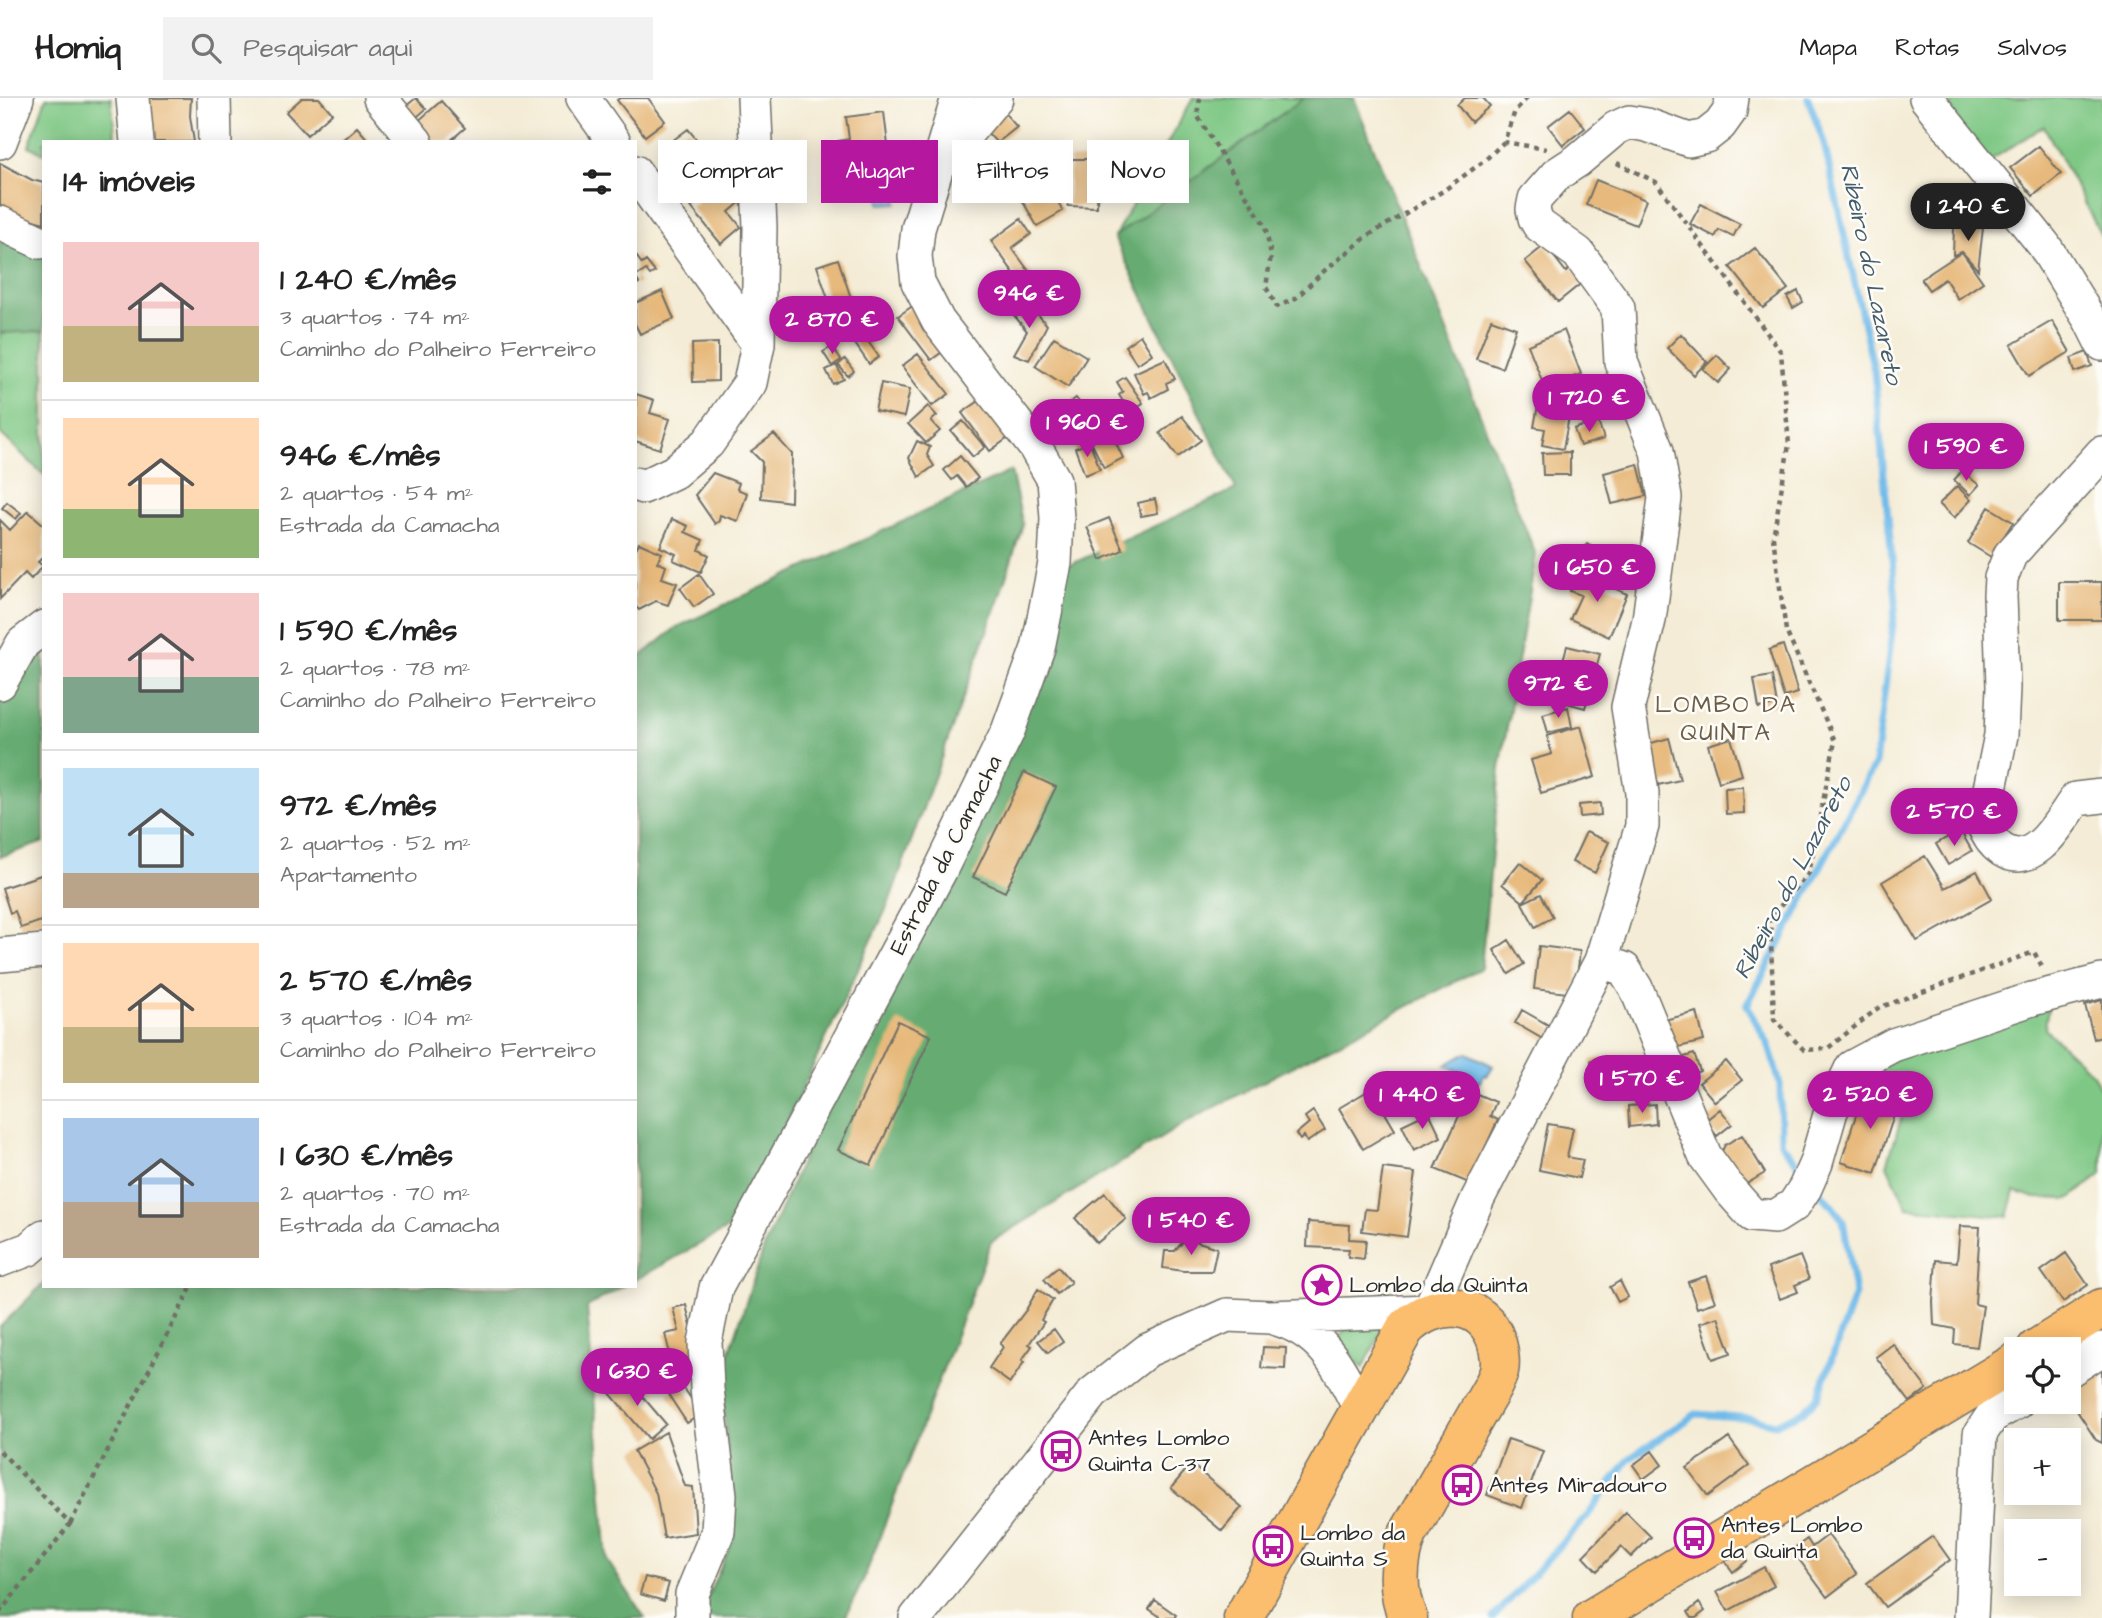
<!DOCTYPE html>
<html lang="pt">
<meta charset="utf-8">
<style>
body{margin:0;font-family:"Architects Daughter",sans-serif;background:#f2f2f2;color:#222;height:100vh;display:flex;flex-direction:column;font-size:26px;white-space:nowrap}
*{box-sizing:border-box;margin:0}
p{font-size:23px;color:#767676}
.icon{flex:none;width:38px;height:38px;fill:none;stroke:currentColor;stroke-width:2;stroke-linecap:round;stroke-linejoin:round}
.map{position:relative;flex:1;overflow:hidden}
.sheet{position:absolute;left:42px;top:42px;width:595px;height:1148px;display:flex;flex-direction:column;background:#fff;border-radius:0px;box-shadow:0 4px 18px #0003}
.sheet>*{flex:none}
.hud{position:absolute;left:658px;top:42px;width:665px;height:63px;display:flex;gap:14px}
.tools{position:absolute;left:2004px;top:1239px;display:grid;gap:14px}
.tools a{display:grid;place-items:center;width:77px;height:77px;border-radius:0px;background:#fff;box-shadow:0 4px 18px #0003;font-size:35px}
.price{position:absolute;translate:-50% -60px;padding:0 16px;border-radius:24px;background:#b5179e;color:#fff;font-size:23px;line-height:46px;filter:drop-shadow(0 2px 4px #0008)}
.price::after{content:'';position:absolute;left:50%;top:42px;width:21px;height:16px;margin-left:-10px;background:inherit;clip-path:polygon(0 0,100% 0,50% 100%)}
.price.active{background:#222;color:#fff}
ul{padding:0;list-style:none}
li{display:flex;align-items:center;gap:21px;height:175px;padding:0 21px}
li+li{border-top:2px solid #e0e0e0}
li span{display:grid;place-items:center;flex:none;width:196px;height:140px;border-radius:0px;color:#555}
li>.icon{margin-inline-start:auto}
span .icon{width:84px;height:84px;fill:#fffc;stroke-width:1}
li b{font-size:30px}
h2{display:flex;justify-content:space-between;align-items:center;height:84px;padding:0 21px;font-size:30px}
.pill{padding:0 24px;border-radius:0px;background:#fff;box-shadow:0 4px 18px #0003;font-size:24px;line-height:63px}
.pill.active{background:#b5179e;color:#fff}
header{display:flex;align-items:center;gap:42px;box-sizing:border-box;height:98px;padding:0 35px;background:#fff;border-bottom:2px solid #e0e0e0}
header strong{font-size:33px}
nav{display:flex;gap:38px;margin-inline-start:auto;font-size:24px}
.search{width:490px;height:63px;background:#f2f2f2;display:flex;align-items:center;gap:18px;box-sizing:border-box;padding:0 24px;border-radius:0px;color:#767676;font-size:26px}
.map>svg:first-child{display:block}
</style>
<header>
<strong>Homiq</strong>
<div class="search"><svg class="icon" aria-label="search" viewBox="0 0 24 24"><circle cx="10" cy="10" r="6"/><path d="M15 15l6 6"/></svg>Pesquisar aqui</div>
<nav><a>Mapa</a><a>Rotas</a><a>Salvos</a></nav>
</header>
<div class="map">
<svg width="2102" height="1520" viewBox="0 0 2102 1520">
<rect width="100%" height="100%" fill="#fdfcf7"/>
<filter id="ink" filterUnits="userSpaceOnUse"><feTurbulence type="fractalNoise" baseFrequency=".0143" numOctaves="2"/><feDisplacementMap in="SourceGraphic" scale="14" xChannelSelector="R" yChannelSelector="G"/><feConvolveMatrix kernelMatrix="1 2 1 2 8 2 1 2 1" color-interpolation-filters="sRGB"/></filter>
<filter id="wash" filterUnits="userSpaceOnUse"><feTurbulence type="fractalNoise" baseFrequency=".00686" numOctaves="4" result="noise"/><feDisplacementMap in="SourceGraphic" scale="28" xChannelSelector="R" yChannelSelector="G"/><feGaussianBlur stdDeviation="1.57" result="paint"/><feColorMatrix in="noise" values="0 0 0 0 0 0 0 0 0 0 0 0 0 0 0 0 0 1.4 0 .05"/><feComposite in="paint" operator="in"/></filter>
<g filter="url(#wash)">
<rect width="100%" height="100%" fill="#f4ecd6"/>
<path fill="#7ec784" stroke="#547958" stroke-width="2" d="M46,0H111L116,44H44V56L29,48Z
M1193,0H1304L1114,139Z
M1957,0H2102V139L2044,28L1980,69L1940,20Z
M44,233V377L0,335V235Z
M2048,909L2045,931L2093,976L2102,994V1076L2069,1101L2035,1100L2015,1093L2008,1119L1907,1109L1887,1067L1908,998L1867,980L1904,951Z
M1386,1225L1363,1270L1340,1244L1339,1239L1347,1230Z"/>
<path fill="#66ac72" stroke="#486c4e" stroke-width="2" d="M1304,0H1354L1536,457L1500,671L1481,870L1192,1021L991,1144L865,1478L845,1520H708L706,1502L735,1438L721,1280L765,1147L1058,472L1236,391L1114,139Z
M0,136L44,156V233L0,235Z
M1011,373L1023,427L997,506L888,807L741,1123L635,1182V563L677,529Z
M44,548V744L0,759V596L31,551Z
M44,1185V1188H624L587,1209L607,1462L645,1520H0V1229Z"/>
<path fill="#71bbea" stroke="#4e738a" stroke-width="2" d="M895,75L897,105L880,106L878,76Z
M1467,955L1493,968L1487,978L1484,977L1479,985L1446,967Z"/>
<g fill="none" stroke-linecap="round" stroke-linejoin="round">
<path stroke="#71bbea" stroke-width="7" d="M1803,1073L1781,1045L1780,986L1769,948L1747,907L1875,666L1896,503L1874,273L1824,45L1808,0
M1493,1520L1588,1417L1629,1361L1696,1316L1751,1320L1775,1326L1803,1314L1818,1299L1855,1196L1843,1122L1815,1087"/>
</g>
<g id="blocks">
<path fill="#e7b97b" d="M145,0H191L190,18L194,44H149Z
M302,0H319L332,15L307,37L286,14Z
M416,0L426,11L410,25L400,13Z
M620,0H648L665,23L645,38L617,2Z
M1465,0H1483L1490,8L1471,24L1457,7Z
M441,3L465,30L449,44H432L416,25Z
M1570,11L1585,30L1563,47L1548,28Z
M1003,13L1017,29L997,45L983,30Z
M884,14L889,56L841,62L838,43L849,41L846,19Z
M357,29L370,44H340Z
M688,31L712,60L681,85L669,71L681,62L668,46Z
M2039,48L2061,76L2033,98L2010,70Z
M1070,61H1098L1097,109L1068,108Z
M0,65L32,82L44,85V125L18,118L0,110Z
M726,81L743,102L729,114L741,129L721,146L691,109Z
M1596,82L1646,102L1636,127L1586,107Z
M1048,86L1063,113L1037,128L1022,102Z
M1701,106L1740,126L1733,139L1719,132L1715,139L1690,126Z
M1021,121L1031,136L1012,150L1034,180L1023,188L991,143Z
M1954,129L1983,130L1978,172L1962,154L1953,157Z
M1545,147L1566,174L1572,169L1584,183L1558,204L1525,163Z
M1755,150L1788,191L1763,210L1730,169Z
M1962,154L1983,184L1958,201L1945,181L1929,192L1921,181Z
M635,156L642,166L646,163L655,174L650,177L646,172L635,179L639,185L635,187Z
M838,161L852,203L831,210L817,168Z
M662,193L674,221L640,236L635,226V205Z
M1798,193L1803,204L1793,210L1787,199Z
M1027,204L1047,227L1029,262L1014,256L1027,233L1013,216Z
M917,205L949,249L931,262L898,218Z
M1491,221L1516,230L1502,270L1476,261Z
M2052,223L2070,254L2029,278L2011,247Z
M868,224L876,237L867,242L879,259L869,266L849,237Z
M1564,232L1581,276L1545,290L1528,247Z
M1681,236L1707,264L1694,277L1667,250Z
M1140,237L1152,256L1137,266L1125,248Z
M1054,239L1087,259L1068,289L1035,268Z
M718,245V283L693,284L692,246Z
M832,249L841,262L832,268L823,254Z
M2087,254L2092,268L2075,274L2071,260Z
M918,256L949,296L932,308L902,268Z
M1717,257L1731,271L1718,285L1703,271Z
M845,261L854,273L848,278L838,267Z
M1165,261L1175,281L1166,285L1168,291L1151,300L1148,294L1144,296L1134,275Z
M836,267L844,281L833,286L826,272Z
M1125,279L1143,305L1130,314L1119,297L1123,294L1117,284Z
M881,285L910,291L904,319L875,313Z
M992,294L1019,332L990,353L962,315Z
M636,296L654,302L650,315L670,321L660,351L635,343Z
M1076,300L1093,322L1073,338L1055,316Z
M1539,302L1571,308L1563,351L1542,347L1545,331L1534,329Z
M928,308L937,318L931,323L940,333L926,345L908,326Z
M1182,318L1201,342L1178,359L1160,335Z
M963,323L985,349L973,359L951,333Z
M1598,323L1604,341L1580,348L1574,331Z
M1111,334L1123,360L1104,370L1091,344Z
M774,336L792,356L791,404L761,400L762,364L751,353Z
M917,343L930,349L927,357L934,368L919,379L909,360Z
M1090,345L1100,371L1085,377L1075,350Z
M1570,354V377H1543L1542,355Z
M960,358L978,380L966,389L957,378L952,382L944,372Z
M1638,366L1646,398L1612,406L1604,375Z
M1962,373L1979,387L1970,397L1954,382Z
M713,375L739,385L737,391L747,395L738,423L720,417L719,423L715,426L695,397Z
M1957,388L1971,402L1954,420L1939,406Z
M1155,401L1158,415L1141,418L1138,405Z
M7,404L21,415L16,421L2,410Z
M1989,409L2013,424L1991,459L1968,445Z
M28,413L44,427V458L38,464L43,468L31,481L25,475L0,501V422L10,432Z
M1109,420L1123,452L1101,462L1087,429Z
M672,421L688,428L685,434L703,442L699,452L709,457L701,474L673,462L676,456L660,449Z
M639,445L662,455L657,464L666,468L662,480L677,485L668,507L656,503L639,512L635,508V452Z
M1587,446L1621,466L1610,484L1576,464Z
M1579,474L1627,496L1609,539L1570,521L1581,497L1570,493Z
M699,476L713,496L694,509L680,490Z
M2059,484H2102V522H2059Z
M1783,547L1798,595L1784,599L1769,552Z
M1567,548L1600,556L1585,610L1552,601Z
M1772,578L1777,607L1759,610L1754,581Z
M1568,609L1572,629L1548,635L1543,616Z
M1581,628L1595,679L1541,695L1531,662L1552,656L1547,638Z
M1669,640L1680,682L1658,687L1648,646Z
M1731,640L1742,677L1719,684L1708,647Z
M1024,674L1056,689L1005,794L973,779Z
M1743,689L1744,715L1726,716L1725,690Z
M1600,705L1601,717L1580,719L1579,707Z
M1960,732L1972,753L1948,767L1936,746Z
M1586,734L1609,744L1595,775L1572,764Z
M1925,758L1945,790L1977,773L1992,801L1917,843L1882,784Z
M1520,764L1542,782L1523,804L1502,786Z
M44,776V822L21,830L15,813L10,815L2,790Z
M1541,796L1553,819L1535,829L1522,805Z
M1509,842L1524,866L1509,876L1494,852Z
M1539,848L1580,853L1575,896L1534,891Z
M2102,902V939L2094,941L2085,907Z
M1522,912L1555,931L1548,944L1515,925Z
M1697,914L1704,943L1670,951L1664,922Z
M898,923L931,938L871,1067L838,1052Z
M1694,956L1700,973L1688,978L1681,960Z
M1604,960L1608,984L1595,986L1591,962Z
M1726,963L1742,982L1715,1004L1699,985Z
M1371,991L1395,1032L1363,1051L1339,1010Z
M1864,992L1899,1002L1875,1075L1841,1064Z
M1477,996L1496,1004L1490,1018L1498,1022L1469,1085L1435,1071L1463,1009L1470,1012Z
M1655,1006L1656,1026L1629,1029L1628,1008Z
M1720,1011L1732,1026L1717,1038L1705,1023Z
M1313,1013L1325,1032L1307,1044L1304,1038L1300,1042L1296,1036L1309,1025L1305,1019Z
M1429,1014L1441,1039L1414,1052L1402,1027Z
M1548,1026L1573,1030L1567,1059L1583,1062L1579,1080L1539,1072Z
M1742,1037L1765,1075L1736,1092L1719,1059L1725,1047Z
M1383,1070L1416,1074L1407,1139L1362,1133L1365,1111L1377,1112Z
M1105,1095L1126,1121L1097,1145L1075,1120Z
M1308,1124L1350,1127L1349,1141L1366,1142L1364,1161L1348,1159L1349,1151L1307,1149Z
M1960,1128L1980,1129L1975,1206L1983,1208L1977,1249L1954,1246L1955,1231L1934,1227L1933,1204L1936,1162L1957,1164Z
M1186,1140L1217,1150L1212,1173H1183L1163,1170L1165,1153H1175Z
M2066,1155L2088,1187L2063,1204L2041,1173Z
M1800,1158L1809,1181L1795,1187L1798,1194L1780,1201L1768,1170Z
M1058,1169L1071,1184L1057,1196L1044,1181Z
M1706,1178L1715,1204L1697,1210L1688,1184Z
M1620,1183L1628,1199L1618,1204L1610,1189Z
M1038,1191L1053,1202L1041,1222L1044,1224L1029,1246L1032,1248L1022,1262L1024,1264L1010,1285L989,1270L1003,1249L1000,1246L1026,1212Z
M686,1207L698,1258L672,1264L665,1236L679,1233L673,1210Z
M1718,1219L1731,1255L1713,1261L1700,1225Z
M1054,1231L1063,1244L1048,1255L1038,1243Z
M1893,1246L1927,1291L1910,1304L1876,1259Z
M1263,1249L1286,1250L1285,1271L1261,1270Z
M2102,1265V1345L2096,1342L2068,1299V1287Z
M626,1279L666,1326L649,1341L608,1293Z
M682,1287L701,1316L687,1325L668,1296Z
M666,1334L685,1388L693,1389L696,1435L664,1440L656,1395L634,1353Z
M1729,1340L1749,1368L1708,1398L1687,1370Z
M1508,1341L1543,1353L1522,1410L1487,1397Z
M1652,1353L1662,1367L1643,1381L1633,1367Z
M1191,1366L1242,1409L1222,1433L1171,1390Z
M1626,1414L1651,1439L1631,1459L1621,1449L1597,1473L1583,1458Z
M1828,1437L1857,1476L1827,1499L1792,1452L1807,1441L1812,1449Z
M1933,1438L1950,1462L1885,1509L1867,1485Z
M1739,1453L1747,1463L1733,1474L1725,1463Z
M1764,1469L1774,1488L1728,1513L1717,1494Z
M645,1479L669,1485L664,1503L640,1496Z
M1155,1502L1176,1517L1174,1520H1162L1149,1511Z
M1699,1505L1705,1513L1696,1520H1692L1688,1514Z"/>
</g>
</g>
<g filter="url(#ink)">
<use href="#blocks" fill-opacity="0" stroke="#716f67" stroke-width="2"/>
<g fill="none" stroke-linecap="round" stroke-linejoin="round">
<g stroke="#716f67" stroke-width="36">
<path id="minor" d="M133,0L137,44
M214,0L215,44
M380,0L416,44
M583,0L614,44
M1926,0L2044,147L2090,222L2102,246
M0,44L17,0
M945,61L996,0
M635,74L758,246
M0,125L40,144
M2102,355L2010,457L2001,480L2000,498L2003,589L2001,637L1983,725C1987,737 1992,745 2002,752C2035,773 2061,721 2076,701L2102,698
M635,386L643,389L674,374L708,345L750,285L758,246L760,129L754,0
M0,585L23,545L44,529
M0,857L44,853
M1601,863L1624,871L1636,890L1705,1058L1729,1091L1752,1117L1775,1119L1794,1107L1805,1090L1816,1065L1831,1013L1852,969L1893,947L2032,901L2102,883
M0,1162L29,1151L44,1138
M1274,1220C1323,1233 1339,1269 1360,1311
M2068,1273L2102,1251
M692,1520V1496L718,1433L720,1397L707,1291L705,1244L716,1190L940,773L1008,633L1038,550L1055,465L1057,420L1054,382L1035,349L938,223L918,184L915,158L918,131L958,0
M916,1520L1093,1295L1148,1252L1227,1217L1270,1219L1429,1213L1478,1100L1601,863L1642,728V695L1628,609L1649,522L1665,400L1657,353L1621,264L1618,210L1578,155L1539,127L1535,120L1533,111L1535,101L1557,76L1577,63L1616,30L1629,24L1647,27L1689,42L1706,38L1720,27L1730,13L1732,0
M1971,1520L1980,1336L1992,1318L2017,1304"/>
</g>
<g stroke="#716f67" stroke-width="41">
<path id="major" d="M2036,1251L2102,1210
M1243,1520L1405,1231C1434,1201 1483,1200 1497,1245C1499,1253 1501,1265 1499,1273C1498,1278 1495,1283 1493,1288L1408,1436C1398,1463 1396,1493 1408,1520
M1592,1520L2016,1264"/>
</g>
<path stroke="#716f67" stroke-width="4.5" stroke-dasharray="5 5" stroke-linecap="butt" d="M1200,0L1197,17L1265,128L1271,157L1266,189L1277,209L1296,200L1324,173L1369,137L1443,93L1484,63L1504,44
M1527,0L1515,13L1504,44L1546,51
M1617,65L1656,84L1781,254L1789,347L1773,439L1786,533L1835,643L1809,775L1770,820L1774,921L1804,952L1827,951L1878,910L2034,854L2044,872
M0,1353L70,1426L0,1514
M70,1426L192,1188"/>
<use href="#minor" stroke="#fff" stroke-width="33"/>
<use href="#major" stroke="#fbbd6e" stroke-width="38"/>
</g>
</g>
<defs>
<g id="sight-ring" transform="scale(2.0125)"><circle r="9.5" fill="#fdfcf7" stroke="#b5179e" stroke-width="1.5"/><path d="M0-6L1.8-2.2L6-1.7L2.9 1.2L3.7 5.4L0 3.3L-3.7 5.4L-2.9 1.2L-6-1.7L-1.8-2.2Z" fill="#b5179e"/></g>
<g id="bus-ring" transform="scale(2.0125)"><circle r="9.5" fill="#fdfcf7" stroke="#b5179e" stroke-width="1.5"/><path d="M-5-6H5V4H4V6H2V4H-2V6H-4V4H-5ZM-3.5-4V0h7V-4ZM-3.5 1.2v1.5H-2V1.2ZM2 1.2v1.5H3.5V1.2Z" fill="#b5179e"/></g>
</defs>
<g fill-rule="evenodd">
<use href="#sight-ring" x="1322" y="1187"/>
<use href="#bus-ring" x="1061" y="1353"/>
<use href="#bus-ring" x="1462" y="1387"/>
<use href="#bus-ring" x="1694" y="1440"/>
<use href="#bus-ring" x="1273" y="1448"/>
</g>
<g text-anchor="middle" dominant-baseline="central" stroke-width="5" stroke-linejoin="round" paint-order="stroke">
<g font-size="23" fill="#2b2b2b" stroke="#fdfcf7">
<text transform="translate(946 757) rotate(-63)">Estrada da Camacha</text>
</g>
<g font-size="23" fill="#2b2b2b" stroke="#fdfcf7" text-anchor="start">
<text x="1349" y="1187">Lombo da Quinta</text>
<text x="1088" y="1340">Antes Lombo<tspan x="1088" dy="26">Quinta C-37</tspan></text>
<text x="1489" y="1387">Antes Miradouro</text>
<text x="1721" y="1427">Antes Lombo<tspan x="1721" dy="26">da Quinta</tspan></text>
<text x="1300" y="1435">Lombo da<tspan x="1300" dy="26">Quinta S</tspan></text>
</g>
<g font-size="24" font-style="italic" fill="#445d6e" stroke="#fdfcf7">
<text transform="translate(1871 176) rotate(78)">Ribeiro do Lazareto</text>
<text transform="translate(1793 780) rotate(-62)">Ribeiro do Lazareto</text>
</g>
<g font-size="24" letter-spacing="2" fill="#6d5d47" stroke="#fdfcf7">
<text x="1726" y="607">LOMBO DA<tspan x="1726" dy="28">QUINTA</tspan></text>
</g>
</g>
</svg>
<div class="tools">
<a><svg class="icon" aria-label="locate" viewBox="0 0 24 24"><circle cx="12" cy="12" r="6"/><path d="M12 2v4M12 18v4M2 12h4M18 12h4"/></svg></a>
<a>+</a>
<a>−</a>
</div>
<b class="price active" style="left:1968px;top:145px">1 240 €</b>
<b class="price" style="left:1029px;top:232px">946 €</b>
<b class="price" style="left:832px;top:258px">2 870 €</b>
<b class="price" style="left:1589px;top:336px">1 720 €</b>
<b class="price" style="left:1087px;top:361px">1 960 €</b>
<b class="price" style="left:1966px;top:385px">1 590 €</b>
<b class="price" style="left:1597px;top:506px">1 650 €</b>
<b class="price" style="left:1558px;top:622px">972 €</b>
<b class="price" style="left:1954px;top:750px">2 570 €</b>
<b class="price" style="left:1642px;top:1017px">1 570 €</b>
<b class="price" style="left:1422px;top:1033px">1 440 €</b>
<b class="price" style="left:1870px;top:1033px">2 520 €</b>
<b class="price" style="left:1191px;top:1159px">1 540 €</b>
<b class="price" style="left:637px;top:1310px">1 630 €</b>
<div class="hud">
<a class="pill">Comprar</a>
<a class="pill active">Alugar</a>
<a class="pill">Filtros</a>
<a class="pill">Novo</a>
</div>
<section class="sheet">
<h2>14 imóveis<svg class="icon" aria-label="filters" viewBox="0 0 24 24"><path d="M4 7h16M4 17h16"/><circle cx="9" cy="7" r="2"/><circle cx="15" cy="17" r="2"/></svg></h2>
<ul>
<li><span style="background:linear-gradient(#f6c9c9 60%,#c2b280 0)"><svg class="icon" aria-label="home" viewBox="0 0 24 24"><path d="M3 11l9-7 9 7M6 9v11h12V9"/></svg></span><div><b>1 240 €/mês</b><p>3 quartos · 74 m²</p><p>Caminho do Palheiro Ferreiro</p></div></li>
<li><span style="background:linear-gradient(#ffd9b3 65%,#8fb573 0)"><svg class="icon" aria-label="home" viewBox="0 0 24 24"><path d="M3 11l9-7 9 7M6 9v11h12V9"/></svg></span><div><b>946 €/mês</b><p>2 quartos · 54 m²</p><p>Estrada da Camacha</p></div></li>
<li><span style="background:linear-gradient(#f6c9c9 60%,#7fa58c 0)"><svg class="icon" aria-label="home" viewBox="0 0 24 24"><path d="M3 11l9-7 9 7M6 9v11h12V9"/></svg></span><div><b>1 590 €/mês</b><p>2 quartos · 78 m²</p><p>Caminho do Palheiro Ferreiro</p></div></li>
<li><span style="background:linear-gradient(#bfe0f5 75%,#b9a48a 0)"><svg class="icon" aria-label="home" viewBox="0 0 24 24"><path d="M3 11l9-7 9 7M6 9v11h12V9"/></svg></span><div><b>972 €/mês</b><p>2 quartos · 52 m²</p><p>Apartamento</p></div></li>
<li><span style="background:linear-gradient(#ffd9b3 60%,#c2b280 0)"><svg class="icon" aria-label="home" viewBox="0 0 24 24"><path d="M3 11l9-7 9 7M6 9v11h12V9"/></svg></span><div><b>2 570 €/mês</b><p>3 quartos · 104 m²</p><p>Caminho do Palheiro Ferreiro</p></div></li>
<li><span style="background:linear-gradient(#a9c7e8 60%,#b9a48a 0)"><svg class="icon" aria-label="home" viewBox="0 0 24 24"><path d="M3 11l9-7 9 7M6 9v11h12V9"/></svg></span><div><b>1 630 €/mês</b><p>2 quartos · 70 m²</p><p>Estrada da Camacha</p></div></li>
</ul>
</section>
</div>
